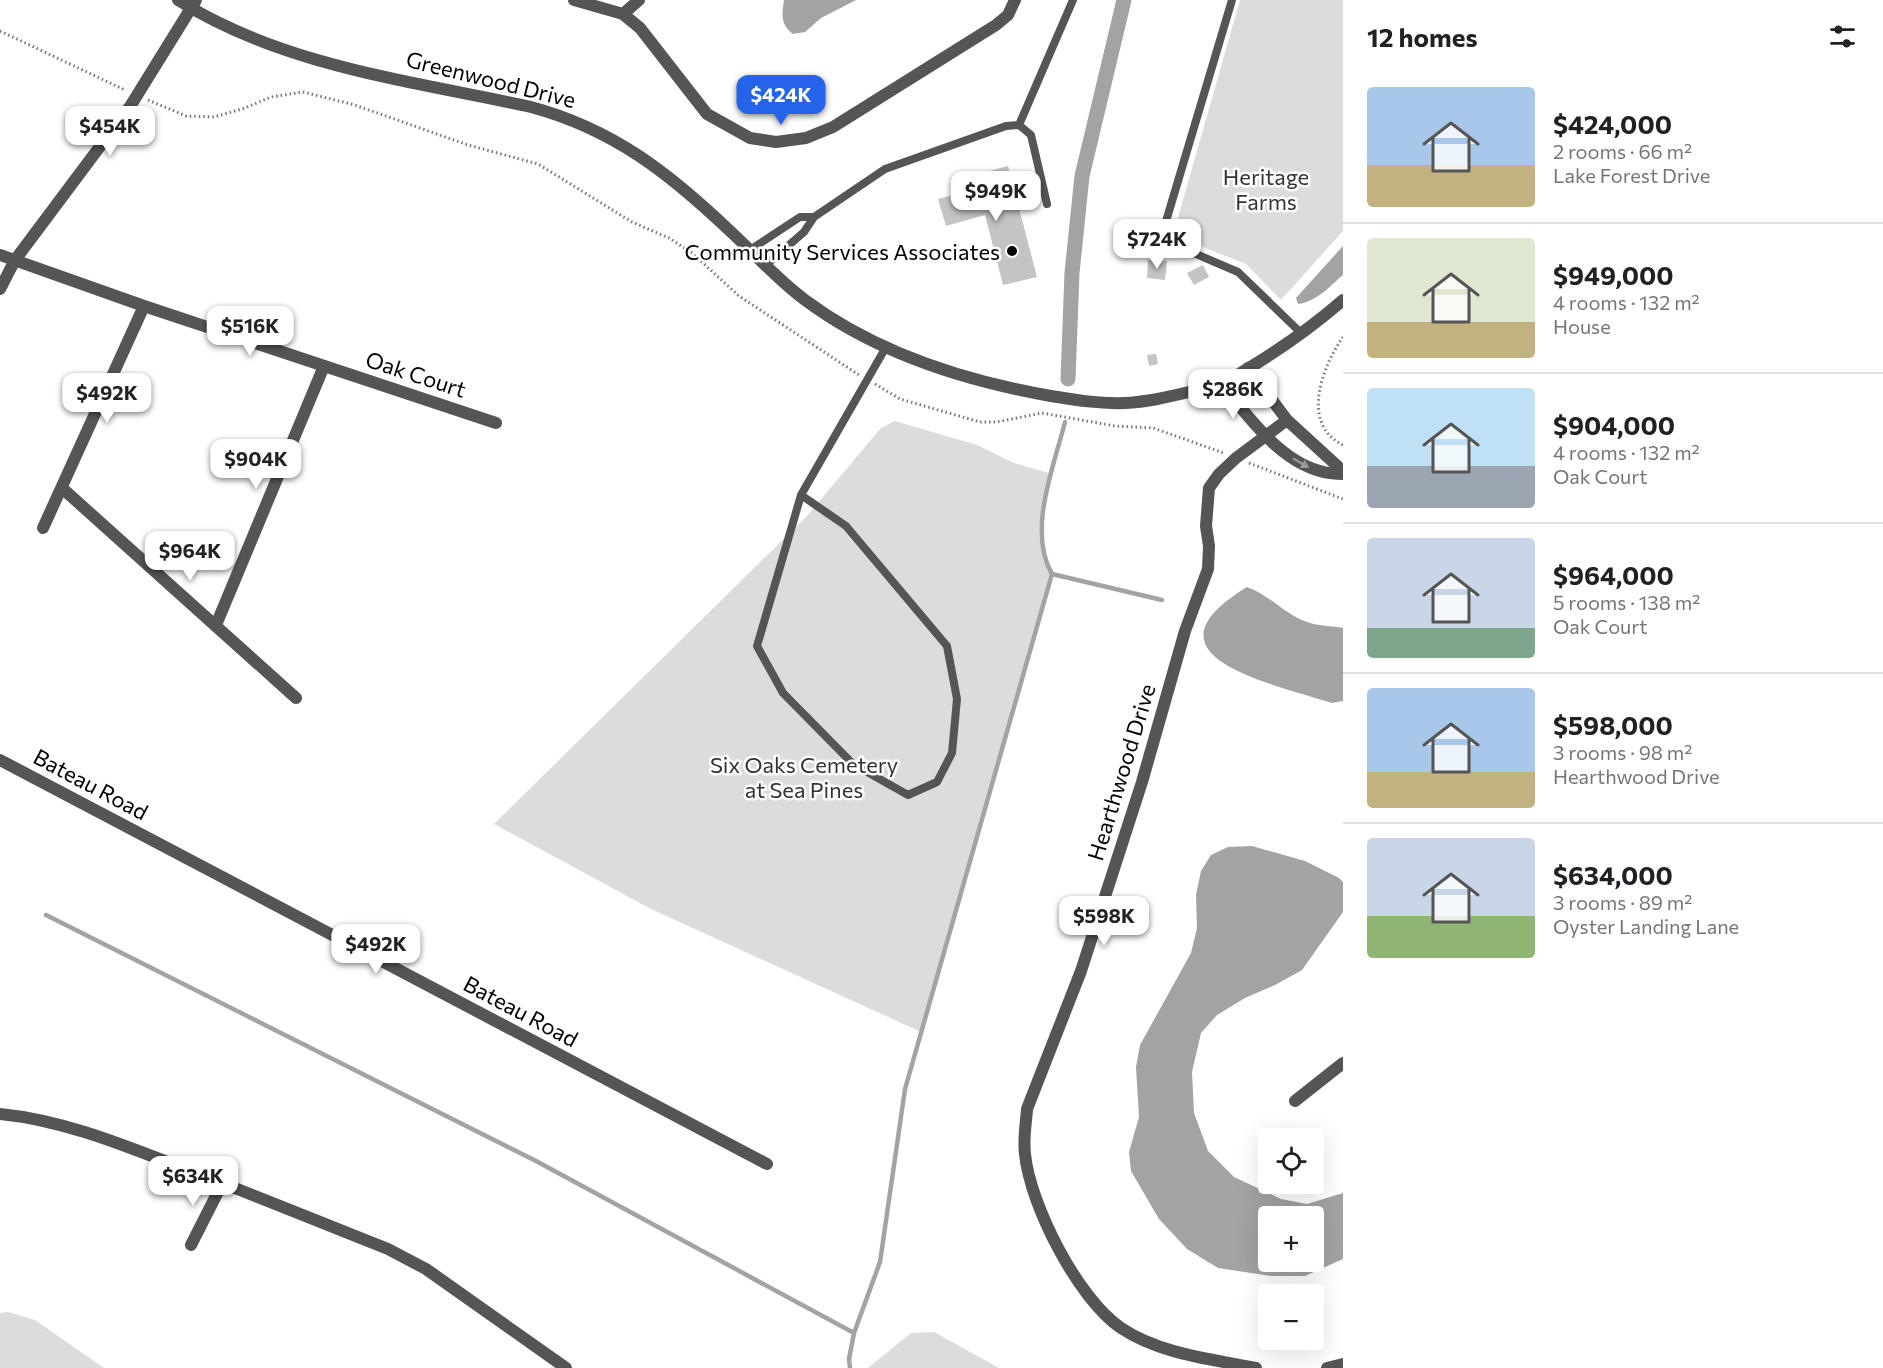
<!DOCTYPE html>
<meta charset="utf-8">
<style>
body{margin:0;font-family:Commissioner,sans-serif;background:#f6f6f6;color:#202124;height:100vh;display:flex;flex-direction:column;font-size:22px;white-space:nowrap}
*{box-sizing:border-box;margin:0}
p{font-size:20px;color:#757577}
.icon{flex:none;width:33px;height:33px;fill:none;stroke:currentColor;stroke-width:2;stroke-linecap:round;stroke-linejoin:round}
.map{position:relative;flex:1;overflow:hidden}
.details{display:flex;flex-direction:column;background:#fff;width:540px}
.details>*{flex:none}
.controls{position:absolute;left:1258px;top:1128px;display:grid;gap:12px}
.controls a{display:grid;place-items:center;width:66px;height:66px;border-radius:6px;background:#fff;box-shadow:0 6px 24px #0002;font-size:30px}
.price{position:absolute;translate:-50% -51px;padding:0 14px;border-radius:12px;background:#fff;color:#222;font-size:20px;line-height:39px;filter:drop-shadow(0 2px 3px #0008)}
.price::after{content:'';position:absolute;left:50%;top:36px;width:18px;height:14px;margin-left:-9px;background:inherit;clip-path:polygon(0 0,100% 0,50% 100%)}
.price.on{background:#2563eb;color:#fff}
ul{padding:0;list-style:none}
li{display:flex;align-items:center;gap:18px;height:150px;padding:0 24px}
li+li{border-top:2px solid #e0e0e0}
li span{display:grid;place-items:center;flex:none;width:168px;height:120px;border-radius:6px;color:#555}
li>.icon{margin-inline-start:auto}
span .icon{width:72px;height:72px;fill:#fffc;stroke-width:1}
li b{font-size:26px}
h2{display:flex;justify-content:space-between;align-items:center;height:72px;padding:0 24px;font-size:26px}
main{display:flex;flex:1;min-height:0}
.map>svg:first-child{display:block}
</style>
<main>
<div class="map">
<svg width="1343" height="1368" viewBox="0 0 1343 1368">
<rect width="100%" height="100%" fill="#fff"/>
<path fill="#dcdcdc" d="M1240,0H1343V231L1281,300L1246,264L1173,235Z
M895,421L977,445L1014,463L1052,474C1042,504 1035,545 1052,574L921,1032L651,909L494,824L806,517L881,428Z
M8,1312L35,1320L104,1368H0V1313Z
M934,1332L999,1368H868L911,1333Z"/>
<path fill="#a3a3a3" fill-rule="evenodd" d="M784,0H856L821,18L805,32L793,34C780,24 782,14 784,0Z
M1343,246V275C1329,287 1316,302 1298,304L1296,298Z
M1247,587C1270,595 1286,616 1310,623C1320,626 1332,626 1343,628V701L1332,703C1275,684 1132,657 1247,587Z
M1252,846L1305,861L1339,878L1343,882V912L1302,970L1275,985L1245,998L1217,1015L1201,1033L1192,1072L1194,1113L1208,1151L1234,1177L1281,1199L1307,1204L1343,1193V1259L1305,1276H1271L1218,1268L1187,1249L1159,1219L1131,1171L1129,1152L1139,1117L1136,1067L1140,1045L1191,953L1197,928L1196,895L1201,871L1211,855L1228,847ZM1314,1216V1262H1269V1216Z"/>
<g fill="none" stroke-linecap="round" stroke-linejoin="round">
<path stroke="#a3a3a3" stroke-width="4.5" d="M1052,574L1162,600
M46,915L536,1161L854,1333
M850,1368L849,1359L854,1333L880,1262L905,1089L1052,574C1027,531 1054,466 1065,422"/>
<path stroke="#a3a3a3" stroke-width="15" d="M1068,379L1072,273L1082,176L1124,0"/>
</g>
<path fill="#c4c4c4" d="M1008,166L1037,277L1003,285L985,215L946,226L938,199L979,188L975,175Z
M1148,260L1167,261L1165,280L1147,278Z
M1203,265L1209,277L1194,285L1187,273Z
M1156,354L1158,364L1149,366L1147,355Z"/>
<g fill="none" stroke-linecap="round" stroke-linejoin="round">
<path stroke="#777" stroke-width="3" stroke-dasharray="1.5 3" stroke-linecap="butt" d="M0,31L125,90
M148,100L186,116L214,117L245,108L271,97L303,92L355,105L468,145L538,164L632,222L669,238L692,253L739,296L859,375
M1343,337C1322,367 1300,424 1343,445
M875,384L900,399L980,422H997L1042,413L1115,426L1153,428L1224,453
M1249,463L1343,499"/>
<path stroke="#555" stroke-width="8" d="M1232,0L1164,228L1168,242L1238,272L1301,333
M1019,125L1073,0
M750,250L800,217H814
M766,265L804,232L814,217L885,169L1006,126L1019,125L1031,135L1047,204
M801,495L846,526L947,646L957,699L952,753L937,782L908,795L853,764L783,693L757,646L801,495L886,347"/>
<path stroke="#555" stroke-width="12" d="M574,0L623,14L640,28L707,114L750,138L776,142L806,138L833,127L996,25L1008,15L1015,0
M623,14L639,0
M0,255L144,306L496,423
M0,289L15,260L131,105L196,0
M1248,368L1287,420L1343,471
M1222,385C1254,422 1288,475 1343,474
M62,488L296,698
M43,528L144,306
M216,625L324,366
M0,760L767,1164
M1295,1101L1343,1063
M0,1114C61,1120 118,1143 175,1165C247,1192 317,1221 388,1249L426,1269L566,1368
M191,1245L223,1182
M1256,1368C1211,1359 1160,1354 1121,1328C1078,1299 1030,1205 1025,1154C1023,1139 1026,1124 1027,1109L1081,971L1142,782L1185,631L1208,569L1209,546L1206,526L1209,488L1219,474L1236,458L1287,420
M1327,1368L1343,1364"/>
<path stroke="#555" stroke-width="12" d="M178,0C282,66 412,81 531,107C613,129 669,173 730,231C755,254 778,280 805,300C876,353 965,381 1051,396C1075,400 1100,404 1125,403C1147,402 1168,397 1189,392C1199,390 1211,389 1221,385C1231,381 1239,373 1249,368C1282,348 1313,326 1343,300"/>
</g>
<defs><path id="oneway-solid" d="M-6-.8H1V-3.2L6.5 0L1 3.2V.8H-6Z" transform="scale(1.5)"/></defs>
<use fill="#999" href="#oneway-solid" transform="translate(1301 463) rotate(30)"/>
<circle fill="#000" stroke="#fff" stroke-width="2" cx="1012" cy="251" r="6"/>
<g text-anchor="middle" dominant-baseline="central" stroke-width="5" stroke-linejoin="round" paint-order="stroke">
<g font-size="22" fill="#000" stroke="#fff">
<text transform="translate(491 79) rotate(14)">Greenwood Drive</text>
<text transform="translate(416 374) rotate(18)">Oak Court</text>
<text transform="translate(1121 772) rotate(-73)">Hearthwood Drive</text>
<text transform="translate(91 784) rotate(28)">Bateau Road</text>
<text transform="translate(521 1011) rotate(28)">Bateau Road</text>
</g>
<g font-size="22" fill="#333" stroke="#fff">
<text x="1266" y="176">Heritage<tspan x="1266" dy="25">Farms</tspan></text>
<text x="804" y="764">Six Oaks Cemetery<tspan x="804" dy="25">at Sea Pines</tspan></text>
</g>
<g font-size="22" fill="#000" stroke="#fff" text-anchor="end">
<text x="1000" y="251">Community Services Associates</text>
</g>
</g>
</svg>
<div class="controls">
<a><svg class="icon" aria-label="locate" viewBox="0 0 24 24"><circle cx="12" cy="12" r="6"/><path d="M12 2v4M12 18v4M2 12h4M18 12h4"/></svg></a>
<a>+</a>
<a>−</a>
</div>
<b class="price on" style="left:781px;top:126px">$424K</b>
<b class="price" style="left:110px;top:157px">$454K</b>
<b class="price" style="left:996px;top:222px">$949K</b>
<b class="price" style="left:1157px;top:270px">$724K</b>
<b class="price" style="left:250px;top:357px">$516K</b>
<b class="price" style="left:1233px;top:420px">$286K</b>
<b class="price" style="left:107px;top:424px">$492K</b>
<b class="price" style="left:256px;top:490px">$904K</b>
<b class="price" style="left:190px;top:582px">$964K</b>
<b class="price" style="left:1104px;top:947px">$598K</b>
<b class="price" style="left:376px;top:975px">$492K</b>
<b class="price" style="left:193px;top:1207px">$634K</b>
</div>
<section class="details">
<h2>12 homes<svg class="icon" aria-label="filters" viewBox="0 0 24 24"><path d="M4 7h16M4 17h16"/><circle cx="9" cy="7" r="2"/><circle cx="15" cy="17" r="2"/></svg></h2>
<ul>
<li><span style="background:linear-gradient(#a9c7e8 65%,#c2b280 0)"><svg class="icon" aria-label="home" viewBox="0 0 24 24"><path d="M3 11l9-7 9 7M6 9v11h12V9"/></svg></span><div><b>$424,000</b><p>2 rooms · 66 m²</p><p>Lake Forest Drive</p></div></li>
<li><span style="background:linear-gradient(#dfe7d0 70%,#c2b280 0)"><svg class="icon" aria-label="home" viewBox="0 0 24 24"><path d="M3 11l9-7 9 7M6 9v11h12V9"/></svg></span><div><b>$949,000</b><p>4 rooms · 132 m²</p><p>House</p></div></li>
<li><span style="background:linear-gradient(#bfe0f5 65%,#9aa5b1 0)"><svg class="icon" aria-label="home" viewBox="0 0 24 24"><path d="M3 11l9-7 9 7M6 9v11h12V9"/></svg></span><div><b>$904,000</b><p>4 rooms · 132 m²</p><p>Oak Court</p></div></li>
<li><span style="background:linear-gradient(#c9d6e8 75%,#7fa58c 0)"><svg class="icon" aria-label="home" viewBox="0 0 24 24"><path d="M3 11l9-7 9 7M6 9v11h12V9"/></svg></span><div><b>$964,000</b><p>5 rooms · 138 m²</p><p>Oak Court</p></div></li>
<li><span style="background:linear-gradient(#a9c7e8 70%,#c2b280 0)"><svg class="icon" aria-label="home" viewBox="0 0 24 24"><path d="M3 11l9-7 9 7M6 9v11h12V9"/></svg></span><div><b>$598,000</b><p>3 rooms · 98 m²</p><p>Hearthwood Drive</p></div></li>
<li><span style="background:linear-gradient(#c9d6e8 65%,#8fb573 0)"><svg class="icon" aria-label="home" viewBox="0 0 24 24"><path d="M3 11l9-7 9 7M6 9v11h12V9"/></svg></span><div><b>$634,000</b><p>3 rooms · 89 m²</p><p>Oyster Landing Lane</p></div></li>
</ul>
</section>
</main>
